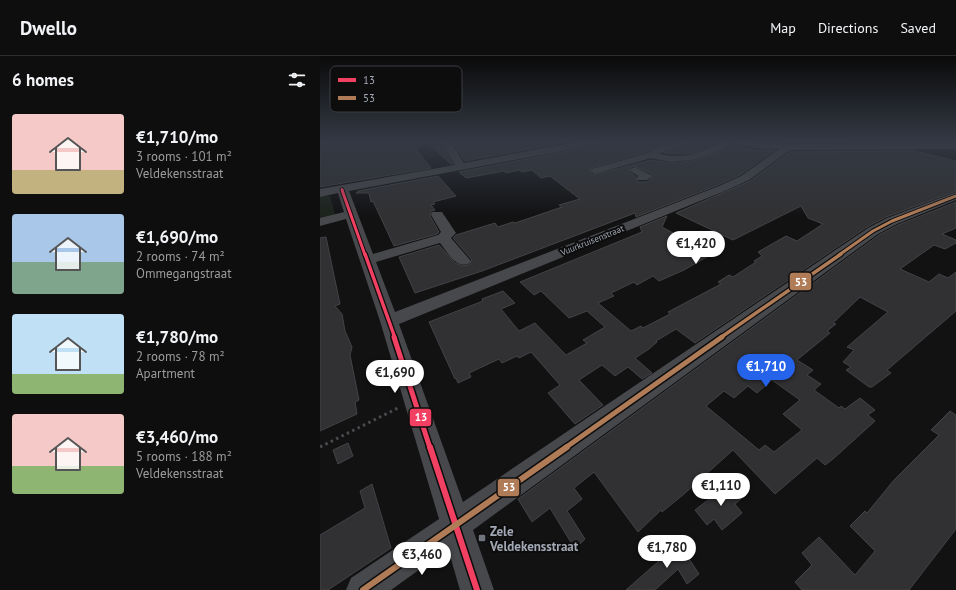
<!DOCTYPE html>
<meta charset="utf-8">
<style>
body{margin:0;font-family:"PT Sans",sans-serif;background:#1c1c1c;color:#f1f3f6;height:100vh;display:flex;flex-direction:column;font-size:15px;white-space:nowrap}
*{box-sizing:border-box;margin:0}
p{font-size:13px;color:#9b9c9e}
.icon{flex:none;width:22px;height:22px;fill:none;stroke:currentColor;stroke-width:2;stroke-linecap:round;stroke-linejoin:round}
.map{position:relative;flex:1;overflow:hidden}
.details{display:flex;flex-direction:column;background:#0e0e0e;width:320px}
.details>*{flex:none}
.price{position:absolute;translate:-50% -34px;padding:0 9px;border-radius:14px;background:#fff;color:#222;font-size:13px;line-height:26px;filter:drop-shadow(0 1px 2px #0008)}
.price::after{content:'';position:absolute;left:50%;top:24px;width:12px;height:9px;margin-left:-6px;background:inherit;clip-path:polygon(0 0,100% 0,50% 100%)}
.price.current{background:#2563eb;color:#fff}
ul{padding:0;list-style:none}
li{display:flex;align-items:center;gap:12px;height:100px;padding:0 12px}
li span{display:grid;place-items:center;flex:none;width:112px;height:80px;border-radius:4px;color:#555}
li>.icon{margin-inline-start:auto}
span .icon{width:48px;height:48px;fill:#fffc;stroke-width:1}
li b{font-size:17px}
h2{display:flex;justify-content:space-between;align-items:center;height:48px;padding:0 12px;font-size:17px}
header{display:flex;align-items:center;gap:24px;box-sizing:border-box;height:56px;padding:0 20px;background:#0e0e0e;border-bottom:1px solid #2e2e2e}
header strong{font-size:19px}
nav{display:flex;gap:22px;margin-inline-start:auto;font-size:14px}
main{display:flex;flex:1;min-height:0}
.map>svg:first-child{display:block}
</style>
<header>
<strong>Dwello</strong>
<nav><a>Map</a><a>Directions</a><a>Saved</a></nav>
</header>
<main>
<section class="details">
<h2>6 homes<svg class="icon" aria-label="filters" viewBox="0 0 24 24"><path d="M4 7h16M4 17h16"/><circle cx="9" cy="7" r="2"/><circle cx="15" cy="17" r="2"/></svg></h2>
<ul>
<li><span style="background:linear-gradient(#f6c9c9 70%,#c2b280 0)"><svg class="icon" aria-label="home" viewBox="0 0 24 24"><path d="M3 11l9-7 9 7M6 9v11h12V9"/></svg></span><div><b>€1,710/mo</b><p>3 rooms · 101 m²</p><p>Veldekensstraat</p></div></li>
<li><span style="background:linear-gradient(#a9c7e8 60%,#7fa58c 0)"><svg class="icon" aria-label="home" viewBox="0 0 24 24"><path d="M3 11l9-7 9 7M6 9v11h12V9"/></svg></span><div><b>€1,690/mo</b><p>2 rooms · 74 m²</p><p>Ommegangstraat</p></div></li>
<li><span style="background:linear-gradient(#bfe0f5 75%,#8fb573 0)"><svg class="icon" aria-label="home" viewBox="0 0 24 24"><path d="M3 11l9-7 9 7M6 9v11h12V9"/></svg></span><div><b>€1,780/mo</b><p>2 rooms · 78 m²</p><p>Apartment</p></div></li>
<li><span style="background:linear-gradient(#f6c9c9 65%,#8fb573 0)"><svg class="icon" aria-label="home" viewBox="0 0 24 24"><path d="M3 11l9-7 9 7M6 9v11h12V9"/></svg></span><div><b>€3,460/mo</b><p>5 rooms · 188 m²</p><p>Veldekensstraat</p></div></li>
</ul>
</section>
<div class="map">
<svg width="636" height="534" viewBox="0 0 636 534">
<rect width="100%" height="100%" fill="#121213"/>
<path fill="#1c231d" d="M0,140H10L16,161L0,164Z"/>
<path fill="#313133" stroke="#424346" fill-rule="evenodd" d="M16,85H104L96,93L111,112L0,131V92Z
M106,85H120L133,108H131Z
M132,85H251L145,105Z
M284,85H352L337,90L327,96L271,112L269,115L274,119L331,104L351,107L372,105L395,98L413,89L435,94H455L420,119L398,129L316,161L315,157L162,215L95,237L79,201L119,189L135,207L143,210L148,209L152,204L133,182L136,179L175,167L178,171L193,166L195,167L242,151L239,149L260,143L230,120L221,122L212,114L202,116L199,114L186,117L184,115L146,122L139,116L279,89ZM313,110L332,118L333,121L327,126H318L316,121L308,114Z
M373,85H399L371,98L344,97Z
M445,85H575L468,86Z
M595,95L636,105V135L566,161L547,171L375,287L356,273L336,285L337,286L329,293L315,302L332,317L322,323L308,311L295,320L282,309L259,324L283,349L255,368L228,337L240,329L211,296L199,302L197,300L182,307L179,303L149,317L151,321L138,327L136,322L135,323L109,266L163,245L162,243L183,235L195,247L181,253L199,275L215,267L246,299L267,287L263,284L285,271L267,255L249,262L221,235L214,239L200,226L322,176L320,171L347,160L342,171L392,198L364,214L339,225L333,220L317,229L314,226L291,237L294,240L278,247L311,275L321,270L323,272L350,258L348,256L401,228L398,226L409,219L413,221L436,206L434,205L442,200L438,196L466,180L477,185L503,168L488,162L481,150L413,184L356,157L430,125L470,96Z
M118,120L136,140L113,146L115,148L111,149L115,154L111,155L110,160L119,176L117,178L74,190L53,145L51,146L49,137H36L38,135Z
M636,146V172L622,178L636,184V187L625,193L614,189L580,213L609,226L619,218L628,222L636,216V255L567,314L571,317L552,331H549L526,314L531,311L523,306L534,294L527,291L568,256L540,241L513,267L516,268L507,275L510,277L477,304L493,314L487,319L501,328L494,334L519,352L521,350L525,353L540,342L555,354L548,359L555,365L513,403L505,409L497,402L455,438L413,394L364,438L342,456L341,454L318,476L274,416L254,432L262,443L247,455L265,483L255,493L230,452L212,466L198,443L559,179L578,169ZM452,324L480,344L463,358L482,374L454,396L445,389L439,394L386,350L404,335L414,342L428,330L437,337Z
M6,181L20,248L15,250L22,258L25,275L32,291L30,299L39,344L35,346L37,358L0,375V182Z
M630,355L636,359V473L589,534H482L475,526L492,509L482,497L499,481L535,519L555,495L530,470L545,455L547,457L574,424L619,379L611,374Z
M28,387L33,400L18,408L13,394Z
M410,427L422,442L415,448L422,457L402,474L394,463L387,469L375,454Z
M52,428L71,492L8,534H0V479L45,452L40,435Z
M356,483L379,518L367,528L358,513L335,534H306L348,497L345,492Z"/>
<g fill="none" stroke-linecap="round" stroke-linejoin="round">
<path stroke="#484a4d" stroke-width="3" stroke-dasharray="2.5 3.5" stroke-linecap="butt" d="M0,391L78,352"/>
<path fill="#47484b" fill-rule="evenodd" d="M0,85H15L0,91Z
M121,85H130L144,107L262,85H283L279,88L29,135L53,198L118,179L121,176L111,159L112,156H122L136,177L131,182L151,205L148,208C135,212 128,197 120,187L56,206L75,256L399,130L421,120L459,93L435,92L413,87L395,97L372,104L351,106L331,102L275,118L270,115L271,113L328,97C340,88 357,85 372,85L338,98L351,100L371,99L404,85L468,88L636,87V93L470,94L429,124L407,134L79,268L143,446L548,172L567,162L636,136V144L577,168L558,178L153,474L174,534H140L128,493L71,534H26L31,522L119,463L60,265L26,163L0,170V162L24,156L18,137L0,141V133L135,109Z
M314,111L331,119L332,121L327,124H318L317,122L318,120L309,114Z"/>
<g stroke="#0d0d0e" stroke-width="3.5">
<path id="bus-1-far4" d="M22,133L23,135"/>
</g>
<g stroke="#0d0d0e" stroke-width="5">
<path id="bus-1-far3" d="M22,134L45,199"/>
</g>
<g stroke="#0d0d0e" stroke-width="6">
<path id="bus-1-far2" d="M45,198L75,282"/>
</g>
<g stroke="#0d0d0e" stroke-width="8">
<path id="bus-1-far1" d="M74,281L110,392"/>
</g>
<g stroke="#0d0d0e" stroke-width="9">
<path id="bus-1" d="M110,391L157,534"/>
</g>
<g stroke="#0d0d0e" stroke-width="5">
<path id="bus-2-far3" d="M519,199L553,175L572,165L636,140"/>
</g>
<g stroke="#0d0d0e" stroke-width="6">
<path id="bus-2-far2" d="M400,282L521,198"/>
</g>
<g stroke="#0d0d0e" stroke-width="8">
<path id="bus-2-far1" d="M245,392L402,281"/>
</g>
<g stroke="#0d0d0e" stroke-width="9">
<path id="bus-2" d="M43,534L247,391"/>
</g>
<use href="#bus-1-far4" stroke="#f24062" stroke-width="2"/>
<use href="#bus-1-far3" stroke="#f24062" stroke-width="3"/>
<use href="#bus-1-far2" stroke="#f24062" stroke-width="3.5"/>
<use href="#bus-1-far1" stroke="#f24062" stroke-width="5"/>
<use href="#bus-1" stroke="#f24062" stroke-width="6"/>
<use href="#bus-2-far3" stroke="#b07c57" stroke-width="3"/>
<use href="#bus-2-far2" stroke="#b07c57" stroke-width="3.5"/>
<use href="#bus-2-far1" stroke="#b07c57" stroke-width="5"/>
<use href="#bus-2" stroke="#b07c57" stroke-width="6"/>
</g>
<linearGradient id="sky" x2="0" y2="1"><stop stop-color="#0a0a0a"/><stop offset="0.53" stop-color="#333944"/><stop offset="1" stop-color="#333944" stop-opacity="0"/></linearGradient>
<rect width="636" height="160" fill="url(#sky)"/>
<rect fill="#70747c" stroke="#0d0d0e" stroke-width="1.5" x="158" y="478" width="8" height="8" rx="2"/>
<g text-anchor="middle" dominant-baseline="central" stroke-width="4" stroke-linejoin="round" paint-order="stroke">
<g font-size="9" fill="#a3a9b4" stroke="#0d0d0e">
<text transform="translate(272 184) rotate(-22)">Vuurkruisenstraat</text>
</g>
<g font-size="13" font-weight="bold" fill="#a3a9b4" stroke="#0d0d0e" text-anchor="start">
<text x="170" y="475">Zele<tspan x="170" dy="15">Veldekensstraat</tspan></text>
</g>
</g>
<rect x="10" y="10" width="132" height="46" rx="6" fill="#0d0d0e" stroke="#3a3c40" stroke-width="1"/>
<rect x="18" y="22" width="18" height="4" fill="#f24062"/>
<rect x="18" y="40" width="18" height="4" fill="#b07c57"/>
<g font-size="11" fill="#a3a9b4">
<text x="43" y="28">13</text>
<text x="43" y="46">53</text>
</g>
<g stroke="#0d0d0e" stroke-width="1.5">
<rect x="469" y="216" width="23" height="19" rx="4" fill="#b07c57"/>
<rect x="89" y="352" width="23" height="19" rx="4" fill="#f24062"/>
<rect x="177" y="422" width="23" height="19" rx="4" fill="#b07c57"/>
</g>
<g font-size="11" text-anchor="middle" font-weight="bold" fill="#fff">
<text x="481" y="230">53</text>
<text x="101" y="365">13</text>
<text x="189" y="435">53</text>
</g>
</svg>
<b class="price" style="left:376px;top:209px">€1,420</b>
<b class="price current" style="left:446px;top:332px">€1,710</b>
<b class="price" style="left:75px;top:338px">€1,690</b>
<b class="price" style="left:401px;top:451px">€1,110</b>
<b class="price" style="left:347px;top:513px">€1,780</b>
<b class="price" style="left:102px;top:520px">€3,460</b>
</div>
</main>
